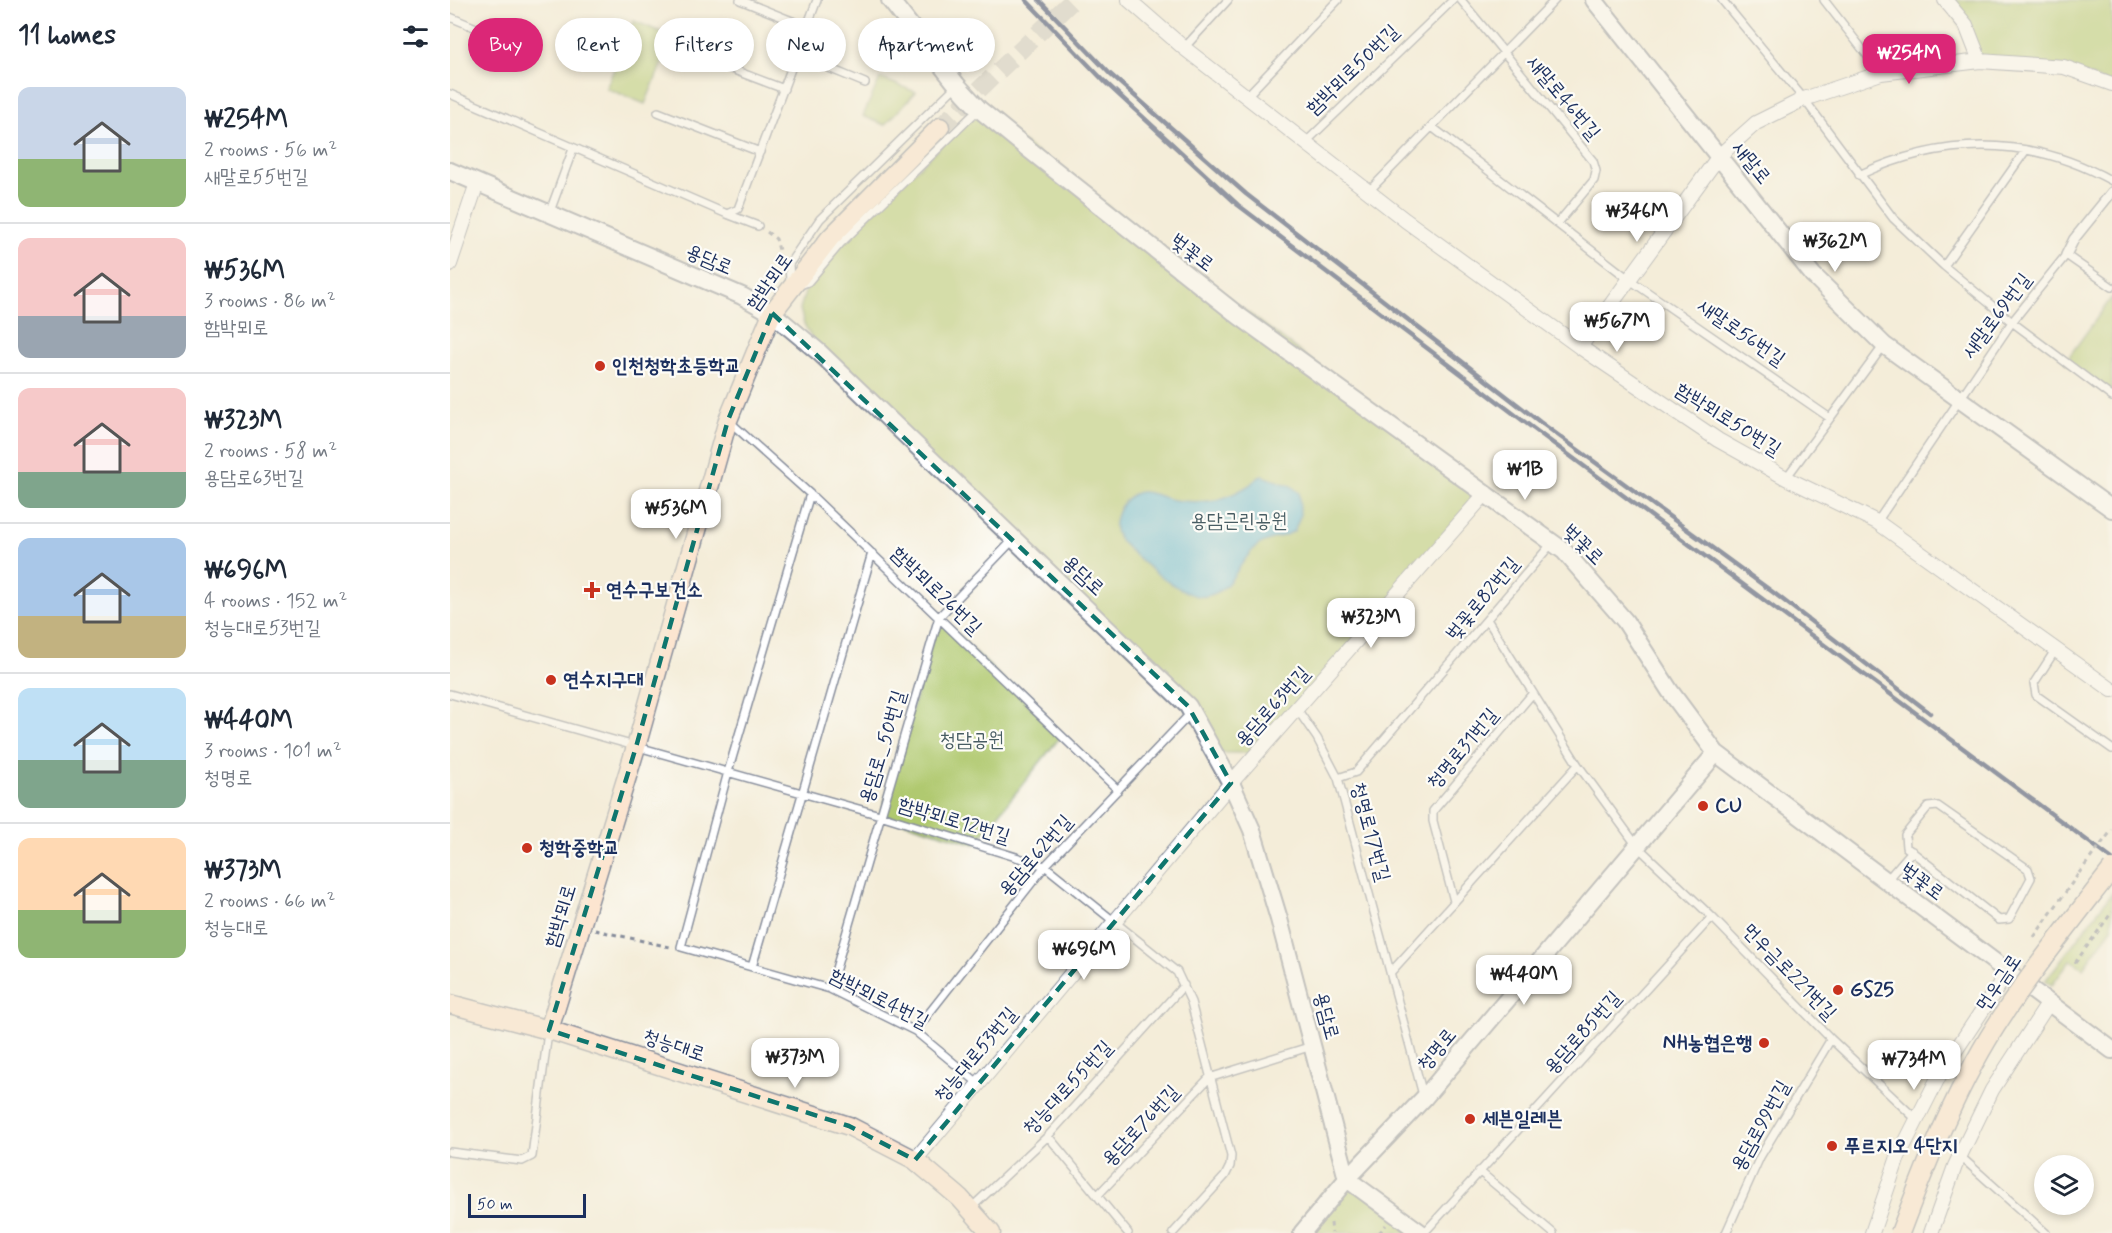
<!DOCTYPE html>
<meta charset="utf-8">
<style>
body{margin:0;font-family:Mynerve,"Poor Story",sans-serif;background:#f2f2f3;color:#1f2937;height:100vh;display:flex;flex-direction:column;font-size:22px;white-space:nowrap}
*{box-sizing:border-box;margin:0}
p{font-size:20px;color:#747a83}
.icon{flex:none;width:33px;height:33px;fill:none;stroke:currentColor;stroke-width:2;stroke-linecap:round;stroke-linejoin:round}
.map{position:relative;flex:1;overflow:hidden}
.sheet{display:flex;flex-direction:column;background:#fff;width:450px}
.sheet>*{flex:none}
.guide{position:absolute;left:18px;top:18px;width:570px;height:54px;display:flex;gap:12px}
.tools{position:absolute;left:1584px;top:1155px;display:grid;gap:12px}
.tools a{display:grid;place-items:center;width:60px;height:60px;border-radius:50%;background:#fff;box-shadow:0 3px 9px #0003;font-size:30px}
.scale{position:absolute;left:18px;bottom:15px;width:118px;box-sizing:border-box;padding-left:6px;border:3px solid #1b2f5e;border-top:0;font-size:16px;line-height:21px;white-space:nowrap;color:#1b2f5e;-webkit-text-stroke:4px #fdfcf7;paint-order:stroke}
.price{position:absolute;translate:-50% -51px;padding:0 14px;border-radius:12px;background:#fff;color:#222;font-size:20px;line-height:39px;filter:drop-shadow(0 2px 3px #0008)}
.price::after{content:'';position:absolute;left:50%;top:36px;width:18px;height:14px;margin-left:-9px;background:inherit;clip-path:polygon(0 0,100% 0,50% 100%)}
.price.selected{background:#db2777;color:#fff}
ul{padding:0;list-style:none}
li{display:flex;align-items:center;gap:18px;height:150px;padding:0 18px}
li+li{border-top:2px solid #e0e1e3}
li span{display:grid;place-items:center;flex:none;width:168px;height:120px;border-radius:12px;color:#555}
li>.icon{margin-inline-start:auto}
span .icon{width:72px;height:72px;fill:#fffc;stroke-width:1}
li b{font-size:26px}
h2{display:flex;justify-content:space-between;align-items:center;height:72px;padding:0 18px;font-size:26px}
.tag{padding:0 21px;border-radius:27px;background:#fff;box-shadow:0 3px 9px #0003;font-size:21px;line-height:54px}
.tag.selected{background:#db2777;color:#fff}
main{display:flex;flex:1;min-height:0}
.map>svg:first-child{display:block}
</style>
<main>
<section class="sheet">
<h2>11 homes<svg class="icon" aria-label="filters" viewBox="0 0 24 24"><path d="M4 7h16M4 17h16"/><circle cx="9" cy="7" r="2"/><circle cx="15" cy="17" r="2"/></svg></h2>
<ul>
<li><span style="background:linear-gradient(#c9d6e8 60%,#8fb573 0)"><svg class="icon" aria-label="home" viewBox="0 0 24 24"><path d="M3 11l9-7 9 7M6 9v11h12V9"/></svg></span><div><b>₩254M</b><p>2 rooms · 56 m²</p><p>새말로55번길</p></div></li>
<li><span style="background:linear-gradient(#f6c9c9 65%,#9aa5b1 0)"><svg class="icon" aria-label="home" viewBox="0 0 24 24"><path d="M3 11l9-7 9 7M6 9v11h12V9"/></svg></span><div><b>₩536M</b><p>3 rooms · 86 m²</p><p>함박뫼로</p></div></li>
<li><span style="background:linear-gradient(#f6c9c9 70%,#7fa58c 0)"><svg class="icon" aria-label="home" viewBox="0 0 24 24"><path d="M3 11l9-7 9 7M6 9v11h12V9"/></svg></span><div><b>₩323M</b><p>2 rooms · 58 m²</p><p>용담로63번길</p></div></li>
<li><span style="background:linear-gradient(#a9c7e8 65%,#c2b280 0)"><svg class="icon" aria-label="home" viewBox="0 0 24 24"><path d="M3 11l9-7 9 7M6 9v11h12V9"/></svg></span><div><b>₩696M</b><p>4 rooms · 152 m²</p><p>청능대로53번길</p></div></li>
<li><span style="background:linear-gradient(#bfe0f5 60%,#7fa58c 0)"><svg class="icon" aria-label="home" viewBox="0 0 24 24"><path d="M3 11l9-7 9 7M6 9v11h12V9"/></svg></span><div><b>₩440M</b><p>3 rooms · 101 m²</p><p>청명로</p></div></li>
<li><span style="background:linear-gradient(#ffd9b3 60%,#8fb573 0)"><svg class="icon" aria-label="home" viewBox="0 0 24 24"><path d="M3 11l9-7 9 7M6 9v11h12V9"/></svg></span><div><b>₩373M</b><p>2 rooms · 66 m²</p><p>청능대로</p></div></li>
</ul>
</section>
<div class="map">
<svg width="1662" height="1233" viewBox="0 0 1662 1233">
<rect width="100%" height="100%" fill="#fdfcf7"/>
<filter id="ink" filterUnits="userSpaceOnUse"><feTurbulence type="fractalNoise" baseFrequency=".0167" numOctaves="2"/><feDisplacementMap in="SourceGraphic" scale="12" xChannelSelector="R" yChannelSelector="G"/><feConvolveMatrix kernelMatrix="1 2 1 2 8 2 1 2 1" color-interpolation-filters="sRGB"/></filter>
<filter id="wash" filterUnits="userSpaceOnUse"><feTurbulence type="fractalNoise" baseFrequency=".008" numOctaves="4" result="noise"/><feDisplacementMap in="SourceGraphic" scale="24" xChannelSelector="R" yChannelSelector="G"/><feGaussianBlur stdDeviation="1.35" result="paint"/><feColorMatrix in="noise" values="0 0 0 0 0 0 0 0 0 0 0 0 0 0 0 0 0 1.4 0 .05"/><feComposite in="paint" operator="in"/></filter>
<g filter="url(#wash)">
<rect width="100%" height="100%" fill="#f4edd9"/>
<path fill="#b0c96f" stroke="#667c66" stroke-width="1.5" d="M1495,0H1662V84L1613,67L1530,61Z
M184,21L223,37L195,104L156,88Z
M430,78L466,92L435,125L413,116Z
M529,109L1036,493L808,753H765L742,712L370,353L354,324L350,309L358,282L390,244Z
M1662,297V397L1615,362Z
M489,617L611,736L525,844L431,815Z
M1662,893V928L1633,968L1621,960L1602,985L1595,981Z
M897,1179L963,1233H852Z"/>
<path fill="#5bb8d9" stroke="#3b749c" stroke-width="1.5" d="M812,476L841,486L849,493L850,516L844,531C832,538 817,538 807,546C788,561 783,591 756,596C735,601 680,554 668,537C659,523 671,500 684,494C697,488 710,498 724,500C735,502 748,502 760,501C772,500 788,492 798,486C803,483 806,478 812,476Z"/>
</g>
<g filter="url(#ink)">
<g fill="none" stroke-linecap="round" stroke-linejoin="round">
<path stroke="#c9c7c0" stroke-width="18" stroke-dasharray="18 9" stroke-linecap="butt" d="M490,127L623,0"/>
<g stroke="#888e9c" stroke-width="10">
<path id="service" d="M290,0L357,27
M1011,0L1143,161L1146,171L1144,180L1108,223
M1272,0L1354,99L1443,218L1494,266L1562,322L1662,397
M1374,0L1431,73
M0,17L81,51
M226,48L334,89
M734,48L778,0
M347,55L415,83
M0,94L277,214L288,209L367,0
M797,96L888,0
M208,112L310,152
M982,127L1180,280L1380,418
M856,142L1003,0
M1409,175C1494,136 1579,135 1662,181
M919,191L1105,0
M99,214L123,149
M277,214L308,226
M1494,266L1576,150
M340,282L339,264L370,219L507,85
M350,285L358,282L390,244L529,109
M280,422L360,494L668,790
M1336,478L1434,345
M360,494L278,772L231,947L380,989L465,1031L528,1083
M1427,522L1562,322L1616,255L1662,287
M1038,621L1128,765L1187,846L1262,917L1381,1039L1467,1120
M1606,649L1584,683L1586,695L1662,749
M0,694L430,815L595,866L727,972L741,1002L781,1156L780,1166L775,1176L723,1233
M847,709L867,738L888,778L973,1095
M888,778L906,772L1103,542
M1488,806L1578,869L1581,878L1559,919L1549,920L1456,847L1455,835L1478,807Z
M1436,881L1462,851
M1004,901L983,821V811L1083,693
M302,967L422,553
M941,972L1128,765
M380,989L489,617L563,540
M465,1031L595,866L740,714
M598,1136L678,1233
M0,1152L72,1161L82,1156L98,1032
M1510,1156L1596,1233
M1029,1171L1103,1233
M647,1196L759,1078L862,1046
M521,1208L598,1136L734,985
M974,1233L1262,917
M1276,1233L1310,1157L1381,1039"/>
</g>
<g stroke="#888e9c" stroke-width="12">
<path id="pedestrian" d="M1616,255L1624,239L1662,192"/>
</g>
<g stroke="#888e9c" stroke-width="16">
<path id="minor" d="M679,0L734,48L955,220L1130,347L1268,440L1336,478L1427,522L1662,690
M1495,0L1516,25L1530,61
M0,264L27,183
M1130,347L1269,156L1306,123L1354,99L1431,73L1530,61L1614,67L1662,84
M465,1160L781,783L1036,493
M1422,1233L1448,1157L1490,1074L1557,973
M1481,1233L1505,1166L1542,1090L1598,1004"/>
</g>
<g stroke="#888e9c" stroke-width="20">
<path id="tertiary" d="M440,0L507,85L529,109L567,140L789,316L1114,551L1175,621L1220,691L1266,753L1662,1050
M1144,0L1363,275L1434,345L1662,509
M0,171L292,296L322,313L370,353L738,706L781,783L802,830L829,919L897,1179L971,1233
M852,1233L897,1179L974,1098L1266,753"/>
</g>
<g stroke="#888e9c" stroke-width="21">
<path id="secondary" d="M0,1004L99,1030L399,1126L465,1160L510,1198L541,1233
M99,1030L186,747L278,420L322,313L380,238L490,127"/>
</g>
<path stroke="#888e9c" stroke-width="3" stroke-dasharray="4.5 4.5" stroke-linecap="butt" d="M317,232L326,239L330,254
M145,930L220,947
M1584,937L1629,873
M1625,963L1662,912
M881,1223L882,1233
M929,1233L936,1225"/>
<use href="#service" stroke="#fff" stroke-width="7"/>
<use href="#pedestrian" stroke="#fff" stroke-width="9"/>
<use href="#minor" stroke="#fff" stroke-width="14"/>
<use href="#tertiary" stroke="#fff" stroke-width="16"/>
<use href="#secondary" stroke="#fce5d0" stroke-width="18"/>
<path stroke="#1b2f5e" stroke-width="4.5" d="M576,0L654,81L788,205L1084,429L1662,859
M589,0L660,74L796,194L1090,422L1324,593L1480,713"/>
<g stroke="#888e9c" stroke-width="21" stroke-linecap="butt">
<path id="secondary-bridge" d="M1450,1233C1478,1159 1509,1081 1553,1015C1587,964 1625,917 1662,869"/>
</g>
<path stroke="#888e9c" stroke-width="3" stroke-dasharray="4.5 4.5" stroke-linecap="butt" d="M1629,873L1662,830"/>
<use href="#secondary-bridge" stroke="#fce5d0" stroke-width="18"/>
</g>
</g>
<path d="M0 0H1662V1233H0ZM322,313L738,706L781,783L465,1160L399,1126L99,1030L186,747L278,420Z" fill="#f4edd9" fill-opacity=".55" fill-rule="evenodd"/>
<path fill="none" stroke="#0f766e" stroke-width="4.5" stroke-dasharray="12 8" stroke-linejoin="round" d="M322,313L738,706L781,783L465,1160L399,1126L99,1030L186,747L278,420Z"/>
<g fill="#c8321e" stroke="#fdfcf7" stroke-width="2">
<circle cx="150" cy="366" r="6"/>
<path d="M139 581h6v6h6v6h-6v6h-6v-6h-6v-6h6z"/>
<circle cx="101" cy="680" r="6"/>
<circle cx="1253" cy="806" r="6"/>
<circle cx="77" cy="848" r="6"/>
<circle cx="1388" cy="990" r="6"/>
<circle cx="1314" cy="1043" r="6"/>
<circle cx="1020" cy="1119" r="6"/>
<circle cx="1382" cy="1146" r="6"/>
</g>
<g text-anchor="middle" dominant-baseline="central" stroke-width="4.5" stroke-linejoin="round" paint-order="stroke">
<g font-size="20" fill="#1b2f5e" stroke="#fdfcf7">
<text transform="translate(903 70) rotate(-44)">함박뫼로50번길</text>
<text transform="translate(1113 98) rotate(50)">새말로46번길</text>
<text transform="translate(1301 163) rotate(51)">새말로</text>
<text transform="translate(742 253) rotate(38)">벚꽃로</text>
<text transform="translate(259 260) rotate(23)">용담로</text>
<text transform="translate(320 282) rotate(-55)">함박뫼로</text>
<text transform="translate(1547 316) rotate(-53)">새말로69번길</text>
<text transform="translate(1291 333) rotate(35)">새말로56번길</text>
<text transform="translate(1278 420) rotate(32)">함박뫼로50번길</text>
<text transform="translate(1133 545) rotate(45)">벚꽃로</text>
<text transform="translate(633 576) rotate(43)">용담로</text>
<text transform="translate(486 591) rotate(44)">함박뫼로26번길</text>
<text transform="translate(1033 599) rotate(-50)">벚꽃로82번길</text>
<text transform="translate(823 707) rotate(-48)">용담로63번길</text>
<text transform="translate(433 747) rotate(-73)">용담로_50번길</text>
<text transform="translate(1013 749) rotate(-50)">청명로31번길</text>
<text transform="translate(504 821) rotate(17)">함박뫼로12번길</text>
<text transform="translate(920 832) rotate(75)">청명로17번길</text>
<text transform="translate(586 856) rotate(-49)">용담로62번길</text>
<text transform="translate(1472 882) rotate(37)">벚꽃로</text>
<text transform="translate(111 916) rotate(-73)">함박뫼로</text>
<text transform="translate(1339 972) rotate(46)">먼우금로221번길</text>
<text transform="translate(1549 983) rotate(-56)">먼우금로</text>
<text transform="translate(429 999) rotate(27)">함박뫼로4번길</text>
<text transform="translate(876 1016) rotate(75)">용담로</text>
<text transform="translate(1133 1033) rotate(-48)">용담로85번길</text>
<text transform="translate(224 1046) rotate(18)">청능대로</text>
<text transform="translate(987 1050) rotate(-50)">청명로</text>
<text transform="translate(526 1055) rotate(-50)">청능대로53번길</text>
<text transform="translate(618 1088) rotate(-47)">청능대로55번길</text>
<text transform="translate(691 1126) rotate(-47)">용담로76번길</text>
<text transform="translate(1311 1126) rotate(-61)">용담로99번길</text>
</g>
<g font-size="20" font-weight="bold" fill="#1b2f5e" stroke="#fdfcf7" text-anchor="start">
<text x="162" y="366">인천청학초등학교</text>
<text x="156" y="590">연수구보건소</text>
<text x="113" y="680">연수지구대</text>
<text x="1265" y="806">CU</text>
<text x="89" y="848">청학중학교</text>
<text x="1400" y="990">GS25</text>
<text x="1302" y="1043" text-anchor="end">NH농협은행</text>
<text x="1032" y="1119">세븐일레븐</text>
<text x="1394" y="1146">푸르지오 4단지</text>
</g>
<g font-size="20" fill="#485d63" stroke="#fdfcf7">
<text x="789" y="521">용담근린공원</text>
<text x="522" y="740">청담공원</text>
</g>
</g>
</svg>
<div class="tools">
<a><svg class="icon" aria-label="layers" viewBox="0 0 24 24"><path d="M12 4l9 5-9 5-9-5zM3 14l9 5 9-5"/></svg></a>
</div>
<div class="scale">50 m</div>
<b class="price selected" style="left:1459px;top:85px">₩254M</b>
<b class="price" style="left:1187px;top:243px">₩346M</b>
<b class="price" style="left:1385px;top:273px">₩362M</b>
<b class="price" style="left:1167px;top:353px">₩567M</b>
<b class="price" style="left:1075px;top:501px">₩1B</b>
<b class="price" style="left:226px;top:540px">₩536M</b>
<b class="price" style="left:921px;top:649px">₩323M</b>
<b class="price" style="left:634px;top:981px">₩696M</b>
<b class="price" style="left:1074px;top:1006px">₩440M</b>
<b class="price" style="left:345px;top:1089px">₩373M</b>
<b class="price" style="left:1464px;top:1091px">₩734M</b>
<div class="guide">
<a class="tag selected">Buy</a>
<a class="tag">Rent</a>
<a class="tag">Filters</a>
<a class="tag">New</a>
<a class="tag">Apartment</a>
</div>
</div>
</main>
